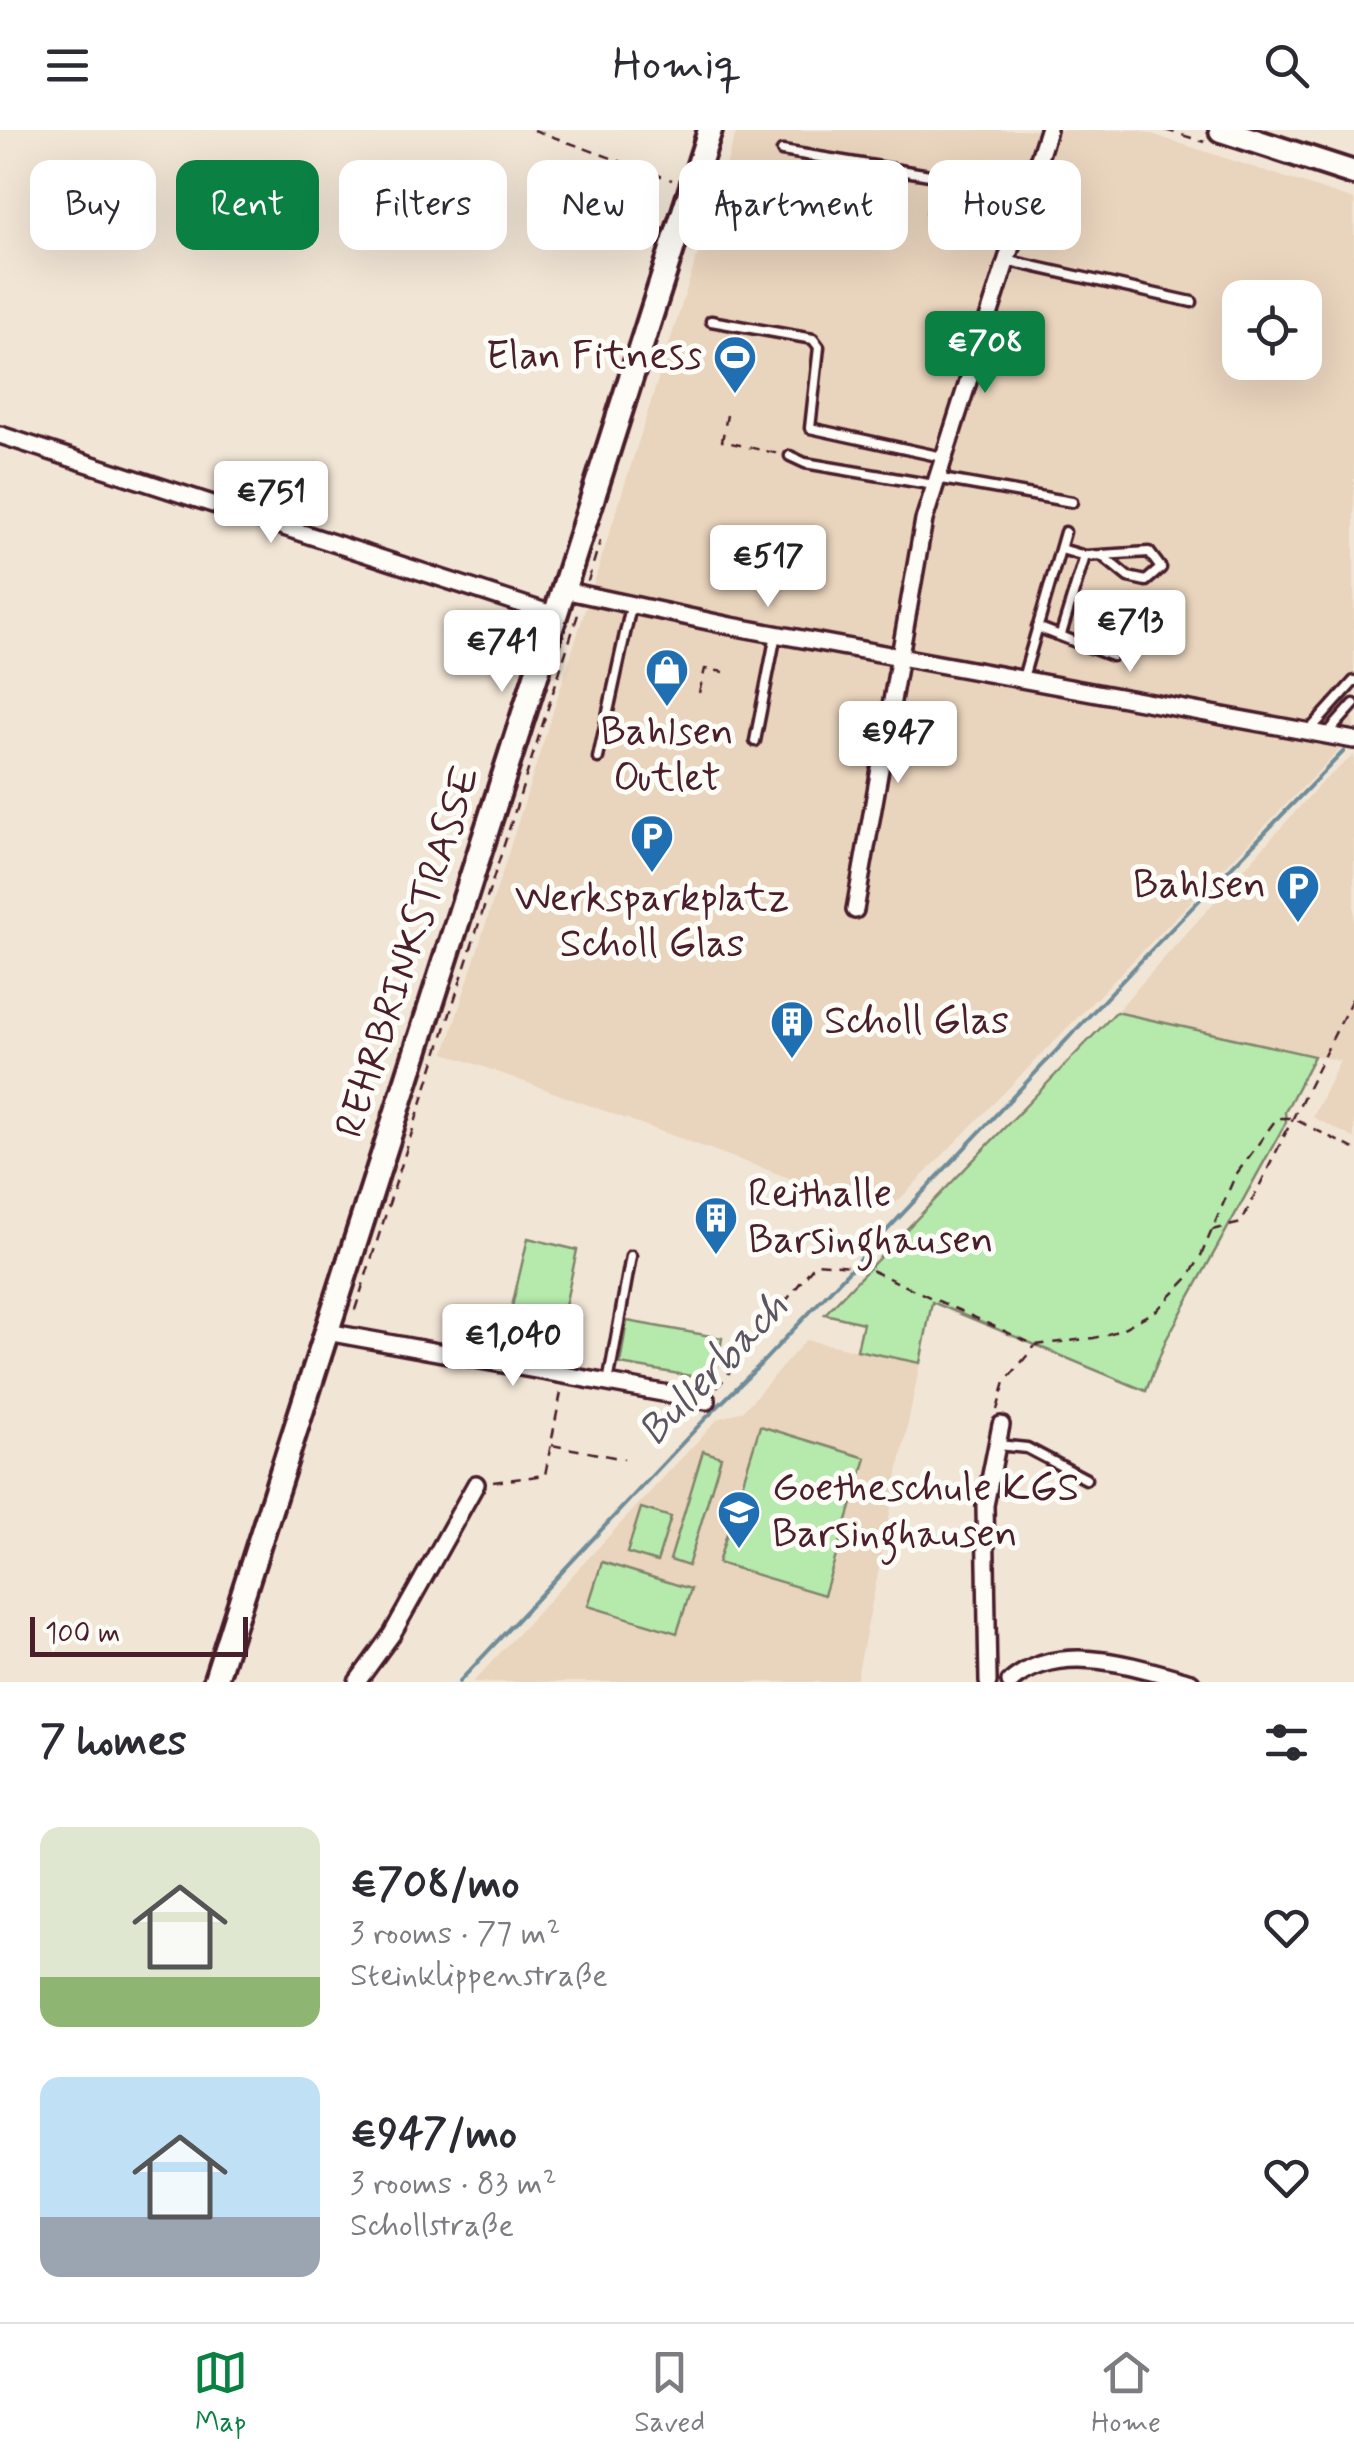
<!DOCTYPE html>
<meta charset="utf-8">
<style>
body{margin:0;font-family:Mynerve,sans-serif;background:#f2f2f3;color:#2b2b33;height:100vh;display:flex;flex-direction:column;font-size:38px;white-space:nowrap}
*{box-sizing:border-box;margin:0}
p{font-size:32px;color:#7c7c81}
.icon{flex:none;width:55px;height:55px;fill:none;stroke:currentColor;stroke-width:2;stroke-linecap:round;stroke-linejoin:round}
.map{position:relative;height:1552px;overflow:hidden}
.side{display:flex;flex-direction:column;background:#fff;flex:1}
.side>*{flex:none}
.hud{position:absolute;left:30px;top:30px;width:1295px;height:90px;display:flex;gap:20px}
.controls{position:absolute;left:1222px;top:150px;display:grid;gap:20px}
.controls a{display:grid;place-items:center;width:100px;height:100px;border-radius:20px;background:#fff;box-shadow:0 10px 40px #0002;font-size:50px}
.scale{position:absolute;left:30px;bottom:25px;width:218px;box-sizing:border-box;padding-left:10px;border:5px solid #4a1f2b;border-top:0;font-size:28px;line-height:35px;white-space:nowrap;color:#4a1f2b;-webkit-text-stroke:8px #fdfcf7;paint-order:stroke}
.price{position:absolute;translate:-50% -85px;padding:0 22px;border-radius:10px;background:#fff;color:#222;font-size:32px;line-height:65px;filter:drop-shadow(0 2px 5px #0008)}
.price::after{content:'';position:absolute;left:50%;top:60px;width:30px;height:22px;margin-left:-15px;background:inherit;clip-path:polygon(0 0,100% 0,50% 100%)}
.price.on{background:#0b8043;color:#fff}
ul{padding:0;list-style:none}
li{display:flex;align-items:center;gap:30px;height:250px;padding:0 40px}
li span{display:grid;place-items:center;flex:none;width:280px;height:200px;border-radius:20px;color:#555}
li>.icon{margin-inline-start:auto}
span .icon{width:120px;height:120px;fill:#fffc;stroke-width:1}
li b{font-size:42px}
h2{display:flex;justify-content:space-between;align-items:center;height:120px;padding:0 40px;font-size:42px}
.pill{padding:0 35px;border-radius:20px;background:#fff;box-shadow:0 10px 40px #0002;font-size:35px;line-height:90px}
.pill.on{background:#0b8043;color:#fff}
header{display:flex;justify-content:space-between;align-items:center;height:130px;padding:0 40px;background:#fff;font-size:45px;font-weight:600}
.menu{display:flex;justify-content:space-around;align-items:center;height:140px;border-top:2px solid #e1e1e2;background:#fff;font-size:28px;color:#7c7c81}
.menu a{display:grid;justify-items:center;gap:5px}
.menu .on{color:#0b8043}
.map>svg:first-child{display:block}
</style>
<header><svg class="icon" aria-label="menu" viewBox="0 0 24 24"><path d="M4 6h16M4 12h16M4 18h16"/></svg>Homiq<svg class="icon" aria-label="search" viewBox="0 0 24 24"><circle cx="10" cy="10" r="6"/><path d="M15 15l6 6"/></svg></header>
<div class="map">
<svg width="1354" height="1552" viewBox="0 0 1354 1552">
<rect width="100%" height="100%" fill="#f1e5d5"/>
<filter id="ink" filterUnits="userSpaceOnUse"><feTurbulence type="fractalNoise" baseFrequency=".01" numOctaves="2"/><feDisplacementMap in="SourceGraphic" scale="20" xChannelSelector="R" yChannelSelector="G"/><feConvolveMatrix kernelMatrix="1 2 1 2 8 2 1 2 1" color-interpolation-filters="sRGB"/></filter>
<g filter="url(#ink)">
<path fill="#e9d4bd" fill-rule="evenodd" d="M737,0H1139L1354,70V605L886,1083L445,923ZM1240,168H1305V232H1240Z
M1354,625V1008L1313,987L1340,931L1116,882L1320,654Z
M806,1210L920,1233L856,1552H473L718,1289L743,1281Z"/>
<path fill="#b5eaac" stroke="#80846c" stroke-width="2.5" d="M1116,882L1314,926L1285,982L1286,992L1166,1210L1146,1261L932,1172L920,1233L857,1220L863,1193L825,1184Z
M528,1108L577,1120L561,1195L510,1185Z
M627,1191L722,1208L715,1250L620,1234Z
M760,1296L866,1328L824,1465L718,1433Z
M703,1321L721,1327L688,1436L670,1430Z
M641,1378L671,1387L657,1432L627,1423Z
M602,1432L691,1459L677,1503L588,1476Z"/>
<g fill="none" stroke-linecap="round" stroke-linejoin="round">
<path stroke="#6e8c99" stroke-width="4" d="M459,1552L705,1289L760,1235L1155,816L1344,621"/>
<g stroke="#4a1f2b" stroke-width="15">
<path id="lane" d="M782,21L979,53L1024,71
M933,82L1013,104
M1005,130L1192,172
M711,191L813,209L819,217L810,298L942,327
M790,326L805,333L934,355
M936,348L1072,372
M1061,419L1085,426L1061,504
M1085,426L1149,422L1161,438L1146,451L1128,447L1101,425
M1037,497L1112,526
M1023,548L1065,402
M1310,600L1354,551
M1328,603L1354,574
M755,611L776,504
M598,628L631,476
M608,1253L631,1126
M998,1315L1027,1318L1086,1349"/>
</g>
<g stroke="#4a1f2b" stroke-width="22">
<path id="street" d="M0,305L555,485
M563,460L731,496L1354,610
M855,780L924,390L1048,0
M327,1202L707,1271
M357,1552L392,1504L476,1354
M988,1552L985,1375L1001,1295
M1010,1552C1060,1509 1136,1537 1191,1552"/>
</g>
<g stroke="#4a1f2b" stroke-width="30">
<path id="secondary" d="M1221,0L1354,43
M215,1552L710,0"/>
</g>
<path stroke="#4a1f2b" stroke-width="2.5" stroke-dasharray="10 8" stroke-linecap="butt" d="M534,0L672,50
M1165,0L1205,12
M727,285L722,311L779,324
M588,451L600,411
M699,563L705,539L724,542
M1212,1100L1241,1093L1354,865
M355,1180L580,478
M717,1258L816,1133L864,1137L1035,1215L1094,1208L1118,1201L1157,1180L1188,1148L1200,1128L1235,1046L1277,988H1292L1354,1019
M997,1280L1005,1252L1035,1216
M552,1315L624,1329
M493,1352L545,1345L561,1262"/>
<use href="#lane" stroke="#fdfcf7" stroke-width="8"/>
<use href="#street" stroke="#fdfcf7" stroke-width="15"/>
<use href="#secondary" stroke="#fdfcf7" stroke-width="22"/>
</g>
</g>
<defs>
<g id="stadium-pin" transform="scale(2.25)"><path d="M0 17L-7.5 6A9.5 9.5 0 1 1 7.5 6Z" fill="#1f6fb2" stroke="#fdfcf7"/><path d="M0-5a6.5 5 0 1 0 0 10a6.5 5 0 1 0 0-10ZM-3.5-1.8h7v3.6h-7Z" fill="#fff"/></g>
<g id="shop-pin" transform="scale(2.25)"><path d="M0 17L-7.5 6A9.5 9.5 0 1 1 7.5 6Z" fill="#1f6fb2" stroke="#fdfcf7"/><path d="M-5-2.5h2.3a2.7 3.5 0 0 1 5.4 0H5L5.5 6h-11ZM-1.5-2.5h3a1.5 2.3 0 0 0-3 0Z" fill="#fff"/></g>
<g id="parking-pin" transform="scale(2.25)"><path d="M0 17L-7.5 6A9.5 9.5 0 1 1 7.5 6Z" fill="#1f6fb2" stroke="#fdfcf7"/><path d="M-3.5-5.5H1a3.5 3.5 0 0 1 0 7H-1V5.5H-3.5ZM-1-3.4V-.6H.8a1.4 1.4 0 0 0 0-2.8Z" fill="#fff"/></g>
<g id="building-pin" transform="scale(2.25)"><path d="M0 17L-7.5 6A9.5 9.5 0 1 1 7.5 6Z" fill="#1f6fb2" stroke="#fdfcf7"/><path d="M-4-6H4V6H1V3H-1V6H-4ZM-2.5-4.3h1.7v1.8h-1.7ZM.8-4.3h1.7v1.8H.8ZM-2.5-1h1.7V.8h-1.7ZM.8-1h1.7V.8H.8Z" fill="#fff"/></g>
<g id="school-pin" transform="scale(2.25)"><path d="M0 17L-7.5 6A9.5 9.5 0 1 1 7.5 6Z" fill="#1f6fb2" stroke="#fdfcf7"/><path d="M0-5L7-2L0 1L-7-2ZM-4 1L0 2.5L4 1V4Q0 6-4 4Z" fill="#fff"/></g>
</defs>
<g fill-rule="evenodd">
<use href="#stadium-pin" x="735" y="227"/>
<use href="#shop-pin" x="667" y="540"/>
<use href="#parking-pin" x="652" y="706"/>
<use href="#parking-pin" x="1298" y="756"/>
<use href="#building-pin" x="792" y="892"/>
<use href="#building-pin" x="716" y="1088"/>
<use href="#school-pin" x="739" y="1382"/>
</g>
<g text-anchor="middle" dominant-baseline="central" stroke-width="10" stroke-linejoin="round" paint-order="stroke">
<g font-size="40" fill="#4a1f2b" stroke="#fdfcf7" text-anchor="start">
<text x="702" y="227" text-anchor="end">Elan Fitness</text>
<text x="667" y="603" text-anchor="middle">Bahlsen<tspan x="667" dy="46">Outlet</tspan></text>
<text x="1266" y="756" text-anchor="end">Bahlsen</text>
<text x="652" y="769" text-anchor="middle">Werksparkplatz<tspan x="652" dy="46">Scholl Glas</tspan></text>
<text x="824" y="892">Scholl Glas</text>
<text x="748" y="1065">Reithalle<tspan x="748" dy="46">Barsinghausen</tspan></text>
<text x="772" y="1359">Goetheschule KGS<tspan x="772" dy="46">Barsinghausen</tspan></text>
</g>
<g font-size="40" fill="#4a1f2b" stroke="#fdfcf7">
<text transform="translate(409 822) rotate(-72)">REHRBRINKSTRASSE</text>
</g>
<g font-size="42" font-style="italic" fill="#5c5662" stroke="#fdfcf7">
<text transform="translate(714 1240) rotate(-46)">Bullerbach</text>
</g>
</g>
</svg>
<div class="controls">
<a><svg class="icon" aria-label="locate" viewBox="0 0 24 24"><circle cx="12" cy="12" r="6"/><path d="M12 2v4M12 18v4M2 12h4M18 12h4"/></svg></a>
</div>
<div class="scale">100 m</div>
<b class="price on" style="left:985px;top:266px">€708</b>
<b class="price" style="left:271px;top:416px">€751</b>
<b class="price" style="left:768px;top:480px">€517</b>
<b class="price" style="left:1130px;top:545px">€713</b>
<b class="price" style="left:502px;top:565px">€741</b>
<b class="price" style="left:898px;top:656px">€947</b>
<b class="price" style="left:513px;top:1259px">€1,040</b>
<div class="hud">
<a class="pill">Buy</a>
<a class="pill on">Rent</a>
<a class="pill">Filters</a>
<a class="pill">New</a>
<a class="pill">Apartment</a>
<a class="pill">House</a>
</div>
</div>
<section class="side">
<h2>7 homes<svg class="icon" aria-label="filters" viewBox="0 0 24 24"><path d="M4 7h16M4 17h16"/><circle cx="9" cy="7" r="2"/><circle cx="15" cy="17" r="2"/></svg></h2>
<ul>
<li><span style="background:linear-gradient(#dfe7d0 75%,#8fb573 0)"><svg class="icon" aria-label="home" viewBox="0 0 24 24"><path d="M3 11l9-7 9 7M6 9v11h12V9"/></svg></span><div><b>€708/mo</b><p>3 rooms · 77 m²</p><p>Steinklippenstraße</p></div><svg class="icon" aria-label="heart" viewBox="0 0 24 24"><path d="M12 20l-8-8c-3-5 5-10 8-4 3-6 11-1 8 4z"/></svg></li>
<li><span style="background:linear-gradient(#bfe0f5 70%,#9aa5b1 0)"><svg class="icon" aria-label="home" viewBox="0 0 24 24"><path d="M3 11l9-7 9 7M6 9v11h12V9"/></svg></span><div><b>€947/mo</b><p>3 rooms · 83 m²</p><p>Schollstraße</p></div><svg class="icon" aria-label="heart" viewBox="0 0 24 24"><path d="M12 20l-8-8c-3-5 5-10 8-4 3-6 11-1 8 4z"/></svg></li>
</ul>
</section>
<nav class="menu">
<a class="on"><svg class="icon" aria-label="map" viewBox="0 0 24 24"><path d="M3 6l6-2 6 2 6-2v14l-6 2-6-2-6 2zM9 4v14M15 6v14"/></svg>Map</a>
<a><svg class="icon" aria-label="saved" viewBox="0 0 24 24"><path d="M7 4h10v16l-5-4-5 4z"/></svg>Saved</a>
<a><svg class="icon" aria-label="home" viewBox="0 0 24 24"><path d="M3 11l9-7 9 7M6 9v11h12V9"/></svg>Home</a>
</nav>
